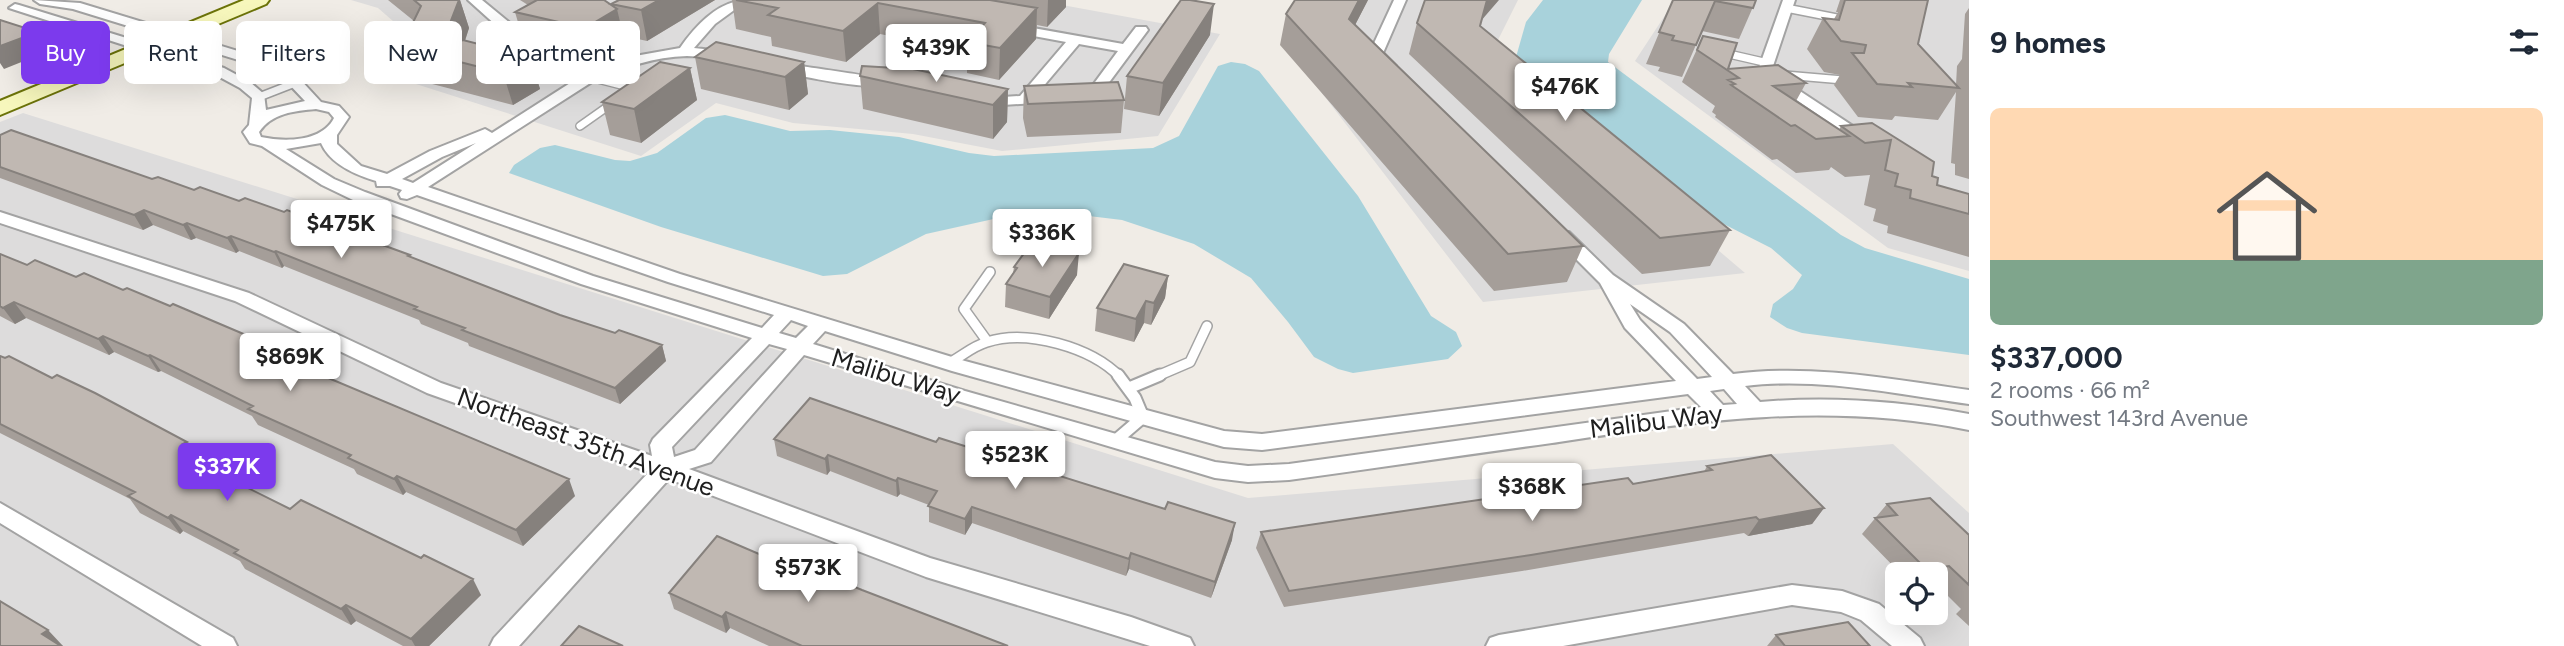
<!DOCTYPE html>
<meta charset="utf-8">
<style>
body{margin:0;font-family:Figtree,sans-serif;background:#f2f2f3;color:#1f2937;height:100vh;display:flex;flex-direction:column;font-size:26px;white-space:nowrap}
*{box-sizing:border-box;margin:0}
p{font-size:23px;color:#747a83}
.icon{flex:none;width:38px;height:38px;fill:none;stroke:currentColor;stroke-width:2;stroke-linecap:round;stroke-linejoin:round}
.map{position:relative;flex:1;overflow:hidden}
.side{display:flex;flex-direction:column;background:#fff;width:595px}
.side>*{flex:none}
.guide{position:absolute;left:21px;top:21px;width:665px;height:63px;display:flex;gap:14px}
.controls{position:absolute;left:1885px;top:562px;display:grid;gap:14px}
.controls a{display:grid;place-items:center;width:63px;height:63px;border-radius:10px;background:#fff;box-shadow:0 7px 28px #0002;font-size:35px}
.price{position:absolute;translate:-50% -60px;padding:0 16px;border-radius:7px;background:#fff;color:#222;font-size:23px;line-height:46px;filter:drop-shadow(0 2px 4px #0008)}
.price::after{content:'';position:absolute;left:50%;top:42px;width:21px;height:16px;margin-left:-10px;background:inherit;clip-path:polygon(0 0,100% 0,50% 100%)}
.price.current{background:#7c3aed;color:#fff}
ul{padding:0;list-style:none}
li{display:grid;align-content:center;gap:14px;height:371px;padding:0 21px}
li span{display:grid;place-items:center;height:217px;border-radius:10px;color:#555}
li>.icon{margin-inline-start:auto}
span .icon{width:126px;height:126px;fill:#fffc;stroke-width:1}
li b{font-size:30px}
h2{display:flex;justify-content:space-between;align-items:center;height:84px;padding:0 21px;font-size:30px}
.chip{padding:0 24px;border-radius:10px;background:#fff;box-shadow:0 7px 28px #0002;font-size:24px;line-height:63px}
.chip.current{background:#7c3aed;color:#fff}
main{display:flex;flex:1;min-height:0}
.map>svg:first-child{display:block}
</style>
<main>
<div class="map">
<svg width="1969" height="646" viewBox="0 0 1969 646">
<rect width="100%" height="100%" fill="#f0ece6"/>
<path fill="#dddcdc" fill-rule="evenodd" d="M351,0H1035L1220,34L1158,136L1002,151L913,134L793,123L716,103L641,156L394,77L409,35L378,8Z
M1304,0H1518L1490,56L1745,273L1483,302L1281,40Z
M1675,0H1969V271L1888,248L1635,61Z
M23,113L1248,498L1893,444L1969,513V646H0V122ZM1897,574H1936V612H1897Z"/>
<path fill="#a8d2db" d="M1543,0H1642L1609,54L1608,62L1841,235L1865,248L1969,279V355L1802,333L1787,328L1770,317L1773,304L1793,289L1802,275L1771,248L1700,212L1516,57L1526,22Z
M1231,62L1245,64L1259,71L1358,196L1431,316L1456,332L1462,346L1448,359L1353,373L1338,369L1314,357L1288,322L1251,278L1194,244L1122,220L1064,213L1007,216L926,234L847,274L823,276L661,227L509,173L514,165L540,148L555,145L615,160L630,161L657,153L706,118L725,115L790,131L830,130L899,137L969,153L994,156L1153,148L1179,136L1218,66Z"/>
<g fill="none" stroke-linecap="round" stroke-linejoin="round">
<g stroke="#a3a3a3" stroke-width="10">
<path id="service-far2" d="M1786,8L1847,20
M1720,52L1768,63
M1785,75L1843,80
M590,77L629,87L626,93
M259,97L295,83
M580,126L614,102"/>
</g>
<g stroke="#a3a3a3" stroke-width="12">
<path id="service-far1" d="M987,341L964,309L990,272
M949,363C962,356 973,346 987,342C1027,329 1091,347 1120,377
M1155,377L1190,362L1207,326"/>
</g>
<g stroke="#a3a3a3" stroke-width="15">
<path id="service" d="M1129,388L1160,375
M1115,441L1143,417L1135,398L1118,375"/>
</g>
<g stroke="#a3a3a3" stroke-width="4">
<path id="minor" d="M34,0L80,3L274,62L297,76L321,102L339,106L349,117L337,135V144L361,166L387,174L430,151L485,129L492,133L578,78L495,57L493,54L498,27L468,0H482L510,23L511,26L507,52L589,72L635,56L680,48C696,25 719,0 748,0L715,24L694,48L732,52V58C718,61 702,56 687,56C654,57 625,67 595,80L428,187L680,274L965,361L1224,431L1262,434L1676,381L1625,328L1600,283L1557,240L1554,236L1557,232H1569L1613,275L1684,324L1733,374C1812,364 1891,379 1969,390V404C1896,394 1819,377 1745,386L1760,402C1831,396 1900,401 1969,414V430C1823,401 1697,421 1552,443C1464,455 1377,468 1289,480L1248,482L1215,478L804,355L711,462L689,469L930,558L1131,617L1190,638L1194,646H1150L926,577L669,479L519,646H490L494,638L649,472L427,393L235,301L0,223V212L249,293L441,383L652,456L650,445L653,439L752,338L581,284L353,200L322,185L262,146L250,143L243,132L249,125L252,98L240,88L214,74L9,8L15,4L19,5L224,68L250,82L264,94L266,110L305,101L287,82L264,68L73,9L40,4ZM316,109L329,112L334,118C322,142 285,142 261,137L259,132C272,113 294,111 316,109ZM321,143C330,164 356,175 376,181L377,186H390L402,190L399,194L401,198L407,199L417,195L668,282L774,315L762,328L593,276L365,192L334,179L286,149ZM476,143L413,183L402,179L442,157ZM1630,304L1670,332L1712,377L1697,379L1640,320ZM791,320L808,326L796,338L779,333ZM825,331L952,371L1224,447L1262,450L1688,394L1701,407L1289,464L1248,466L1215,462L965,391L813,344ZM769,344L787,349L695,450L674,457L672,447ZM1724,389L1737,404L1723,405L1710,391Z
M1394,0H1406L1383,53L1396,66L1389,70L1384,69L1369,54Z
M1783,0H1795L1771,72L1871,138L1874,141L1871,144H1861L1757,73Z
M1011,24L1123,44L1136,27H1146L1148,30L1096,100L1085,101L1078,97L1087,93L1118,51L1079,44L1036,95L1053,96L1055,99L1053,102L1003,105L979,99L977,96L984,92L1003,97L1020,96L1066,42L1006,31L1004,28Z
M780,63C796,66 887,77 892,82C879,94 795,75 775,70V64Z
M0,503L233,638L237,646H202L0,523Z
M1792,585L1842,591L1879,604L1920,638L1924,646H1892L1861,620L1841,612L1792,605L1563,646H1486L1490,638L1499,635Z"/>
</g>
<g stroke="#6c7309" stroke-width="4">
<path id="secondary" d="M244,0H269L266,4L0,115V101Z"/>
</g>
<use href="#service-far2" stroke="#fff" stroke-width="7"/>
<use href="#service-far1" stroke="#fff" stroke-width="9"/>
<use href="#service" stroke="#fff" stroke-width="11"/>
<use href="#minor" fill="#fff" fill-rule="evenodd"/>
<use href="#secondary" fill="#f7f7bc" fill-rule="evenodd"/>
</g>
<path fill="#a59e99" d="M388,0H460L469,28L465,41L530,57L540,89L513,105L413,79L401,47L414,21Z
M520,0H604L612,5L619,0H715L647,41L624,36V39L593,59L524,43L515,12L528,5Z
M732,0H1066V7L1047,27L1037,25L1036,39L999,80L967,73V51L880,34L846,62L772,46L771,37L736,29Z
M1368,0L1355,25L1583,246L1567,282L1494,291L1280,45L1286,14Z
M1673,0H1756L1739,39L1702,31L1682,77L1658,71L1660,67L1646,64Z
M1840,0H1928L1918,44L1956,85L1957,66L1962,59L1965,14L1969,8V179L1955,175V164L1951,163L1956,92L1938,120L1895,116L1892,120L1858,117L1834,85L1840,75L1824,72L1807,49L1823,18L1834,19L1838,12H1836Z
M1482,19L1480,26L1730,230L1710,266L1642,274L1409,54L1417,23Z
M1210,35L1159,116L1124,109L1127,76Z
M1703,36L1728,69L1806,83L1796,101L1839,130L1841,126L1872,123L1932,176L1937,185L1969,194V257L1887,233L1888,226L1873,221L1876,209L1864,205L1870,175L1845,177L1831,167L1829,170L1796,173L1777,159L1772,160L1715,117L1716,115L1712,112L1715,106L1682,82Z
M695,57L804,62L808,94L789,110L701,89Z
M690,68L697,100L641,143L610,135L602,102Z
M860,76L1008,89L1007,122L993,139L863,109Z
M1024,86L1124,100L1121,133L1027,137L1023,118Z
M0,135L152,179L284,212L410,255L411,257L560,315L615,333L662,345L666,361L620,404L469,346L468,343L421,324L419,320L284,266L282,268L239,251L236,253L196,238L191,240L153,225L143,230L0,178Z
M0,254L27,265L76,277L258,348L575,496L523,546L406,492L403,495L357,474L354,469L258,425L252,416L161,371L158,372L114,352L109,355L26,318L15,324L0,316Z
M1014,267L1077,275L1049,319L1005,307L1006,284L1013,273Z
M1168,276L1165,298L1151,325L1144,323L1134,342L1095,331L1097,308Z
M0,356L191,448L245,485L244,486L290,509L481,595L429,646H403L356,621L351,625L245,569L240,561L183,531L180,534L140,513L130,499L0,433Z
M774,439L936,442L1232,540L1211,598L1129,569L1126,576L972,523L965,535L929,522V505L900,494L897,497L830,471L827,475L777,456Z
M1707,466L1824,508L1812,524L1748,536L1744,533L1522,571L1284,607L1256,548L1261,532L1633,484L1704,472Z
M1887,504L1969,535V626L1956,614L1961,609L1936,584V574H1901L1862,534Z
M787,566L862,590L1008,646H769L730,628L726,633L674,609L669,593Z
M1776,635L1870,646H1767Z"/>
<path fill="#86817d" d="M459,0H460L469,28L458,61L438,54Z
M659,0H715L647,41L641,10Z
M1048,0H1066V7L1047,27Z
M1359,0H1368L1342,50L1349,19Z
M1486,0H1499L1480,22Z
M878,3L880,34L846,62L843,31Z
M1214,4L1210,35L1159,116L1163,83Z
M1037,8L1036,39L999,80L1000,48Z
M617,9L624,39L593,59L585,28Z
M38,32L49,51L4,69L0,63V46Z
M530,57L540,89L513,105L503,73Z
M804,62L808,94L789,110L785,77Z
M690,68L697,100L641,143L634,109Z
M1008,89L1007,122L993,139V105Z
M144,210L153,225L143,230L134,215Z
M187,223L196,238L191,240L183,225Z
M231,236L239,251L236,253L227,238Z
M276,251L284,266L282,268L274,252Z
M1079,253L1077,275L1049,319L1050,297Z
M1168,276L1165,298L1151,325L1154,303Z
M1146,301L1144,323L1134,342L1136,319Z
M14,302L26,318L15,324L3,308Z
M103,336L114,352L109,355L98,339Z
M253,338L262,354L247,342Z
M662,345L666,361L620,404L615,388Z
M150,355L161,371L158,372L148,356Z
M828,455L830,471L827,475L825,459Z
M234,469L245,485L235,493L224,476Z
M397,476L406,492L403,495L394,479Z
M898,478L900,494L897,497L896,481Z
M569,479L575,496L523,546L516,530Z
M972,507V523L965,535V519Z
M1824,508L1812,524L1748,536L1759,520Z
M171,515L183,531L180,534L168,518Z
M1235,523L1232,540L1211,598L1215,582Z
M1131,553L1129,569L1126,576L1129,559Z
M473,579L481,595L429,646H415L411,639Z
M346,605L356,621L351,625L341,609Z
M726,612L730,628L726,633L722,617Z
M48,630L63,646H53L42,634Z"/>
<path fill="#c0b8b2" stroke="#86817d" stroke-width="2" d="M414,0H459L438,54L463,40L530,57L503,73L401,47L421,6Z
M537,0H604L617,9L585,28L515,12Z
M619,0H659L641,10L611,4Z
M736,0H990L1037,8L1000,48L967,42L985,23L878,3L843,31L768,15L778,8Z
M1181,0H1190L1214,4L1163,83L1127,76Z
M1295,0H1359L1349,19L1583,246L1508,254L1286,14Z
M1425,0H1487L1480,26L1730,230L1660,238L1417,23Z
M1673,0H1756L1753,8L1715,1L1696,45L1672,40L1674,36L1659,32Z
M1845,0H1928L1918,44L1959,88L1908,83L1912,87L1877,84L1852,53H1864L1866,45L1841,41L1823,18L1839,20Z
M0,20L38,32L0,46Z
M1703,36L1737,43L1728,69L1778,65L1806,83L1773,86L1849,136L1816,139L1795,125L1791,126L1731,85L1735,84L1728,80L1739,78L1697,50Z
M716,42L804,62L785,77L695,57Z
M660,62L690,68L634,109L602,102Z
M862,66L913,69L1008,89L993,105L860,76Z
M1118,82L1124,100L1028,104L1024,86Z
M1872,123L1934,162L1932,176L1938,178L1937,185L1969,194V214L1910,198L1911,190L1895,186L1898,174L1885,170L1891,140L1865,143L1841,126Z
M11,130L152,179L158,177L194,190L200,187L239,201L245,198L284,212L287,210L410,255L408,256L560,315L615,333L619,330L662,345L615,388L462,330L465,328L414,309L417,307L276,251L274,252L231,236L227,238L187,223L183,225L144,210L134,215L0,167V135Z
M1033,241L1079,253L1050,297L1006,284L1017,268L1014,267Z
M0,254L27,265L35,260L76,277L84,273L123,290L127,288L170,306L173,304L253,338L247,342L295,364L569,479L516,530L397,476L394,479L348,458L351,455L248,409L253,406L150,355L148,356L103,336L98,339L14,302L3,308L0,306Z
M1124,264L1168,276L1154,303L1146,301L1136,319L1097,308Z
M0,356L5,358L9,356L52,378L57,375L95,393L187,442L183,444L234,469L224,476L290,509L301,500L421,558L424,555L473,579L411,639L346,605L341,609L234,553L238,550L171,515L168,518L128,496L135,492L0,424Z
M810,398L936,442L939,438L1165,509L1168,502L1235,523L1215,582L1131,553L1129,559L972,507L965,519L928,506L937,491L898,478L896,481L828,455L825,459L774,439Z
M1771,455L1824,508L1759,520L1756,517L1531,555L1289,591L1261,532L1628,478L1633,484L1712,470L1707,466Z
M1930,498L1969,535V585L1949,566L1926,569L1875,518L1897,515L1887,504Z
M717,536L787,566L792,561L862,590L1008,646H802L726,612L722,617L669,593Z
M0,601L48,630L42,634L61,646H0Z
M1848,622L1870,646H1785L1776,635Z
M579,626L623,646H561Z"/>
<g text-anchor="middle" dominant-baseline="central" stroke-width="5" stroke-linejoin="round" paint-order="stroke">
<g font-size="26" fill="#1f1f1f" stroke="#fff">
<text transform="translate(896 376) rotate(17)">Malibu Way</text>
<text transform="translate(1656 421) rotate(-7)">Malibu Way</text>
<text transform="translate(586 442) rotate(20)">Northeast 35th Avenue</text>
</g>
</g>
</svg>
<div class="controls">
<a><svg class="icon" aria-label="locate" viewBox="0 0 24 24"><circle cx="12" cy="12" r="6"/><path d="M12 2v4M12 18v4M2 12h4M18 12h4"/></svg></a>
</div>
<b class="price" style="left:936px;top:84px">$439K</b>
<b class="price" style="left:1565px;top:123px">$476K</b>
<b class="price" style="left:341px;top:260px">$475K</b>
<b class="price" style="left:1042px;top:269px">$336K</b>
<b class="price" style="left:290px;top:393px">$869K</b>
<b class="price" style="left:1015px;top:491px">$523K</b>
<b class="price current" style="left:227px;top:503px">$337K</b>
<b class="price" style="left:1532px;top:523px">$368K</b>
<b class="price" style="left:808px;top:604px">$573K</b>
<div class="guide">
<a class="chip current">Buy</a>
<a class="chip">Rent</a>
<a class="chip">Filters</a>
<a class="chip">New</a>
<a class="chip">Apartment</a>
</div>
</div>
<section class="side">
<h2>9 homes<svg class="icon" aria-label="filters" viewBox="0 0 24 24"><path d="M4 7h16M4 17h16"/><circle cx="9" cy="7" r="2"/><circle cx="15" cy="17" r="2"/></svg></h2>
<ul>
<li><span style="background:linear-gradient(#ffd9b3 70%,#7fa58c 0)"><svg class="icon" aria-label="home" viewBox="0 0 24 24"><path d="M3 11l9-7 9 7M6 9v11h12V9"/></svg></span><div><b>$337,000</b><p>2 rooms · 66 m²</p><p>Southwest 143rd Avenue</p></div></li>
</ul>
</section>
</main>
